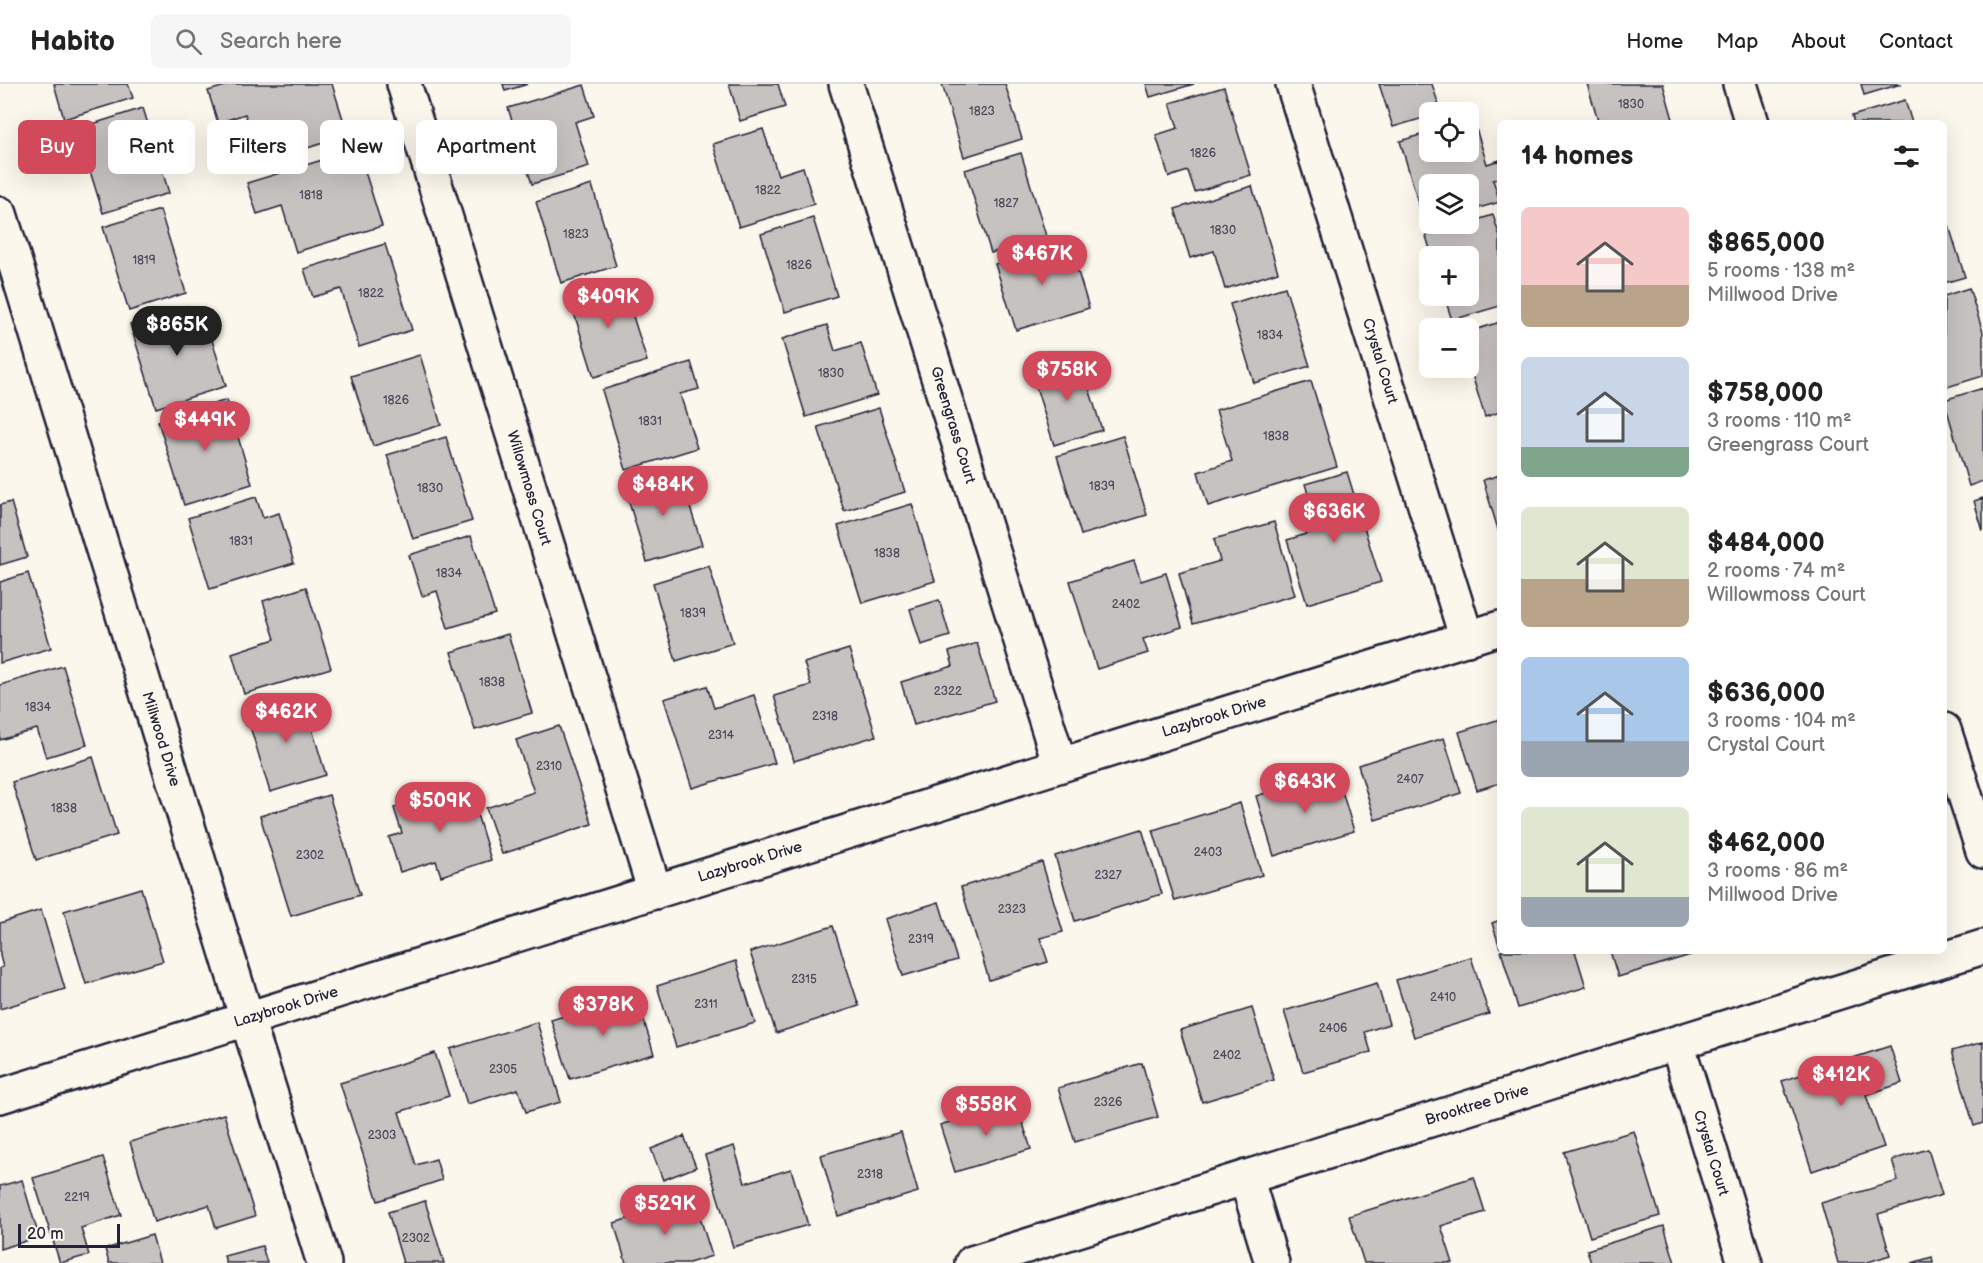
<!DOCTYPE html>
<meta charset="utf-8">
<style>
body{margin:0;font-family:"Balsamiq Sans",sans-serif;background:#f6f6f6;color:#222;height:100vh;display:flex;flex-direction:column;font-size:22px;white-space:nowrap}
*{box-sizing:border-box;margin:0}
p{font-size:20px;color:#767676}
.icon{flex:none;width:33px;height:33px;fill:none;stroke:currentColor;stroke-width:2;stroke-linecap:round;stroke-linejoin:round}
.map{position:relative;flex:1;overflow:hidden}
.panel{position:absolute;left:1497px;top:36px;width:450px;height:834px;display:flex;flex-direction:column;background:#fff;border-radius:9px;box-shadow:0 6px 24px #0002}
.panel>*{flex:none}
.top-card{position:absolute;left:18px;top:36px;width:570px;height:54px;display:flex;gap:12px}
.buttons{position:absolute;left:1419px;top:18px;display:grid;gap:12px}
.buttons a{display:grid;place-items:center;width:60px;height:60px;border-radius:9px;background:#fff;box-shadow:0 6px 24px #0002;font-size:30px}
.scale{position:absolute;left:18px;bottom:15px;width:102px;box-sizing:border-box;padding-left:6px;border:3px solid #22223b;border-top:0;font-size:16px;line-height:21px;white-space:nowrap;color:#22223b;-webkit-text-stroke:4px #fbf7ec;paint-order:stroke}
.price{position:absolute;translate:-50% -51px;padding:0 14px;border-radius:21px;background:#d1495b;color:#fff;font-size:20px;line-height:39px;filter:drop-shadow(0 2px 3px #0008)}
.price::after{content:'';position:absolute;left:50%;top:36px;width:18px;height:14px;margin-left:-9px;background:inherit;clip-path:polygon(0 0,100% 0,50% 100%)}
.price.current{background:#222;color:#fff}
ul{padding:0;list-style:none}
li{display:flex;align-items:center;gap:18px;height:150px;padding:0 24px}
li span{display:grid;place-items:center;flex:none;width:168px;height:120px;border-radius:9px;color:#555}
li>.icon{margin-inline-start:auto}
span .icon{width:72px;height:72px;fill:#fffc;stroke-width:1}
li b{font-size:26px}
h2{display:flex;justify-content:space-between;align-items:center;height:72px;padding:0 24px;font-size:26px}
.pill{padding:0 21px;border-radius:9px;background:#fff;box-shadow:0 6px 24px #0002;font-size:21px;line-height:54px}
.pill.current{background:#d1495b;color:#fff}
header{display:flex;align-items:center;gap:36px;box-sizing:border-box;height:84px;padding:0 30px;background:#fff;border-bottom:2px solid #e0e0e0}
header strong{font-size:28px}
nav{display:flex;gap:33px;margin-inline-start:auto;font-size:21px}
.search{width:420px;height:54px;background:#f6f6f6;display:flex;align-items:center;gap:15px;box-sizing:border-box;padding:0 21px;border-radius:9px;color:#767676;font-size:22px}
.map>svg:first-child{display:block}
</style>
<header>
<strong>Habito</strong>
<div class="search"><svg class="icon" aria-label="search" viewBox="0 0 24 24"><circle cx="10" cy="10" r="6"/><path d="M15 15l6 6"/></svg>Search here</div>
<nav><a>Home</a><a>Map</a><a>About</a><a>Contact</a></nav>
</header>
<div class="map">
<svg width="1983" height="1179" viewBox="0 0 1983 1179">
<rect width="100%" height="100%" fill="#fbf7ec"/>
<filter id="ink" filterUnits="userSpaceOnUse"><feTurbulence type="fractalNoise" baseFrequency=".0167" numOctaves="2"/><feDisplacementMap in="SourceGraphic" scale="12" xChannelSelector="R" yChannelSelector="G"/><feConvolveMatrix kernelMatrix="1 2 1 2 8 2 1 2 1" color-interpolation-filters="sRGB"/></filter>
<g filter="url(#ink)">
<path fill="#c6c2c0" stroke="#22223b" stroke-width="1.5" d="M54,0H128L133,14L64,35Z
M232,0H332L348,51L261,79L245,30L218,39L208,7Z
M503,0H528L505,7Z
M729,0H778L785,23L740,37Z
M942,0H1005L1022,55L964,73Z
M1146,0H1194L1150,13Z
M1379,0H1432L1441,28H1430V32L1393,43Z
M1587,0H1663L1674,39H1599Z
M1861,0H1901L1864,11Z
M584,1L594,32L575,38L589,83L532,100L508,24Z
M1224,3L1251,91L1195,108L1188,87L1169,93L1156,51L1178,44L1170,19Z
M1905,16L1912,39H1854L1852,32Z
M143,24L169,109L103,129L77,45Z
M1473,35L1487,80L1500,76V94L1493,96L1500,118L1468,127V100H1430V139L1425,141L1400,57L1430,48V68H1468V36Z
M763,45L778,91L803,83L814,120L739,143L713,60Z
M358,65L382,142L296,168L282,122L257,130L247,99Z
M1021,69L1046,152L991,169L965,86Z
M592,101L616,182L561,199L536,118Z
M1252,102L1278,188L1225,205L1214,167L1190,174L1175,125Z
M160,126L186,209L129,227L103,143Z
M1944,126L1965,193L1944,199Z
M1493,131L1500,153V222L1452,236L1444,212H1468V172H1432L1426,152Z
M813,134L837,212L785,228L761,150Z
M1069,158L1089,224L1016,246L995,180Z
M385,160L412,246L359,263L341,205L313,213L304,185Z
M622,197L647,277L594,293L569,213Z
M1285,203L1310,282L1254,299L1230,220Z
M1969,204L1983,248V292L1944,304V212Z
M188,222L196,247L208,243L226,302L156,324L130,240Z
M1500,238V328L1485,333L1468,278V248Z
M827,241L835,267L861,259L877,311L806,333L782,255Z
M420,271L441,341L373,362L351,292Z
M1080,275L1102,346L1054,361L1032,290Z
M691,278L699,305L680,310L697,364L626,386L602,306Z
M1311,297L1337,383L1208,422L1198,388L1232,377L1216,326Z
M1983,304V397L1969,402L1944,316Z
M227,316L252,400L184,421L158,337Z
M879,324L905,408L844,427L818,343Z
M1123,352L1147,431L1081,451L1057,372Z
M446,353L472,437L413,455L387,371Z
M679,388L702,461L647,478L625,405Z
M1347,388L1381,498L1307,520L1287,456L1319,446L1305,400Z
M1500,391V452L1483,396Z
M256,413L263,434L279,429L294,479L210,505L188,434Z
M1983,414V447L1974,417Z
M11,418L27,473L0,481V421Z
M912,420L935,497L862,519L838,442Z
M1274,438L1295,511L1193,540L1179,489L1220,477L1214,455Z
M471,452L495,530L448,544L437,507L422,512L409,471Z
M1134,477L1141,497L1166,489L1182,543L1143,555L1148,569L1097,585L1070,497Z
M709,482L733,559L676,577L653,499Z
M28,489L51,564L0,579V498Z
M306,503L331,584L244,610L232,569L275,555L263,517Z
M939,516L950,552L921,561L910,525Z
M508,550L532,629L475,646L451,568Z
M977,559L995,617L914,641L901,598L953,582L949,568Z
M849,565L876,652L794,677L774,612L811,601L804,579Z
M63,582L87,661L46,673L37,645L0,656V601Z
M707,602L714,624L754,611L775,679L692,704L664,615Z
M302,612L326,691L270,708L246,629Z
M1500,635V699L1477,706L1459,648Z
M559,642L592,740L502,770L486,724L534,708L516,656Z
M1444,654L1461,709L1375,736L1358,681Z
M93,673L117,751L36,776L12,698Z
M1336,687L1354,747L1274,772L1256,712Z
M468,701L491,776L441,792L436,777L400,788L389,753L402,749L394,724Z
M329,711L360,811L291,832L260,732Z
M1240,719L1262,791L1175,817L1153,746Z
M1142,745L1162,810L1075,837L1055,772Z
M1042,778L1063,848L1040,854L1048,878L989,896L961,803Z
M141,804L163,877L86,900L64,827Z
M939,818L957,876L903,892L885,835Z
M41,826L65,905L0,925V884L3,883L0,872V839Z
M1500,836V864L1492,839Z
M833,842L859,922L776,949L750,868Z
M1501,867H1575L1586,903L1518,924Z
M1610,867H1696L1697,869L1618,893Z
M1471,873L1489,930L1414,953L1396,896Z
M736,877L755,939L676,963L657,902Z
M1377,899L1389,940L1365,948L1371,968L1303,988L1284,927Z
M636,910L654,970L570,995L551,936Z
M1252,924L1274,996L1202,1018L1180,946Z
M537,938L561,1018L526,1028L518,1005L467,1020L450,965Z
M1983,958V1039L1974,1042L1952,967Z
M1890,962L1902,999L1866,1011L1884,1063L1812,1087L1782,997Z
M435,969L449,1012L399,1028L416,1081L436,1075L442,1096L378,1117L340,999Z
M1142,979L1158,1033L1075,1058L1058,1004Z
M1016,1017L1031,1065L955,1088L940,1041Z
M224,1030L255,1132L216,1144L209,1121L154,1138L130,1058Z
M1634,1047L1660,1132L1590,1153L1564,1068Z
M901,1048L918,1108L838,1132L821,1071Z
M684,1052L696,1083L663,1096L651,1065Z
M734,1062L745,1099L791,1085L808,1141L733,1163L705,1071Z
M1928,1065L1942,1111L1878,1130L1890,1171L1865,1179H1838L1821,1119L1898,1097L1892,1076Z
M103,1073L121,1131L81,1144L89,1171L60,1179L33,1094Z
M1474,1093L1485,1128L1441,1142L1453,1179H1364L1349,1132Z
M22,1096L39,1153L0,1165V1102Z
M694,1114L712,1172L689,1179H626L614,1139Z
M425,1117L444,1179H403L388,1128Z
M1664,1142L1675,1179H1591L1587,1166Z
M152,1151L160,1179H109L105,1165Z
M262,1162L267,1179H226L224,1172Z
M1932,1173L1933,1179H1912Z"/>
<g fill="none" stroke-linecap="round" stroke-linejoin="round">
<g stroke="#22223b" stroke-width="38">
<path id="street" d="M404,0L655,808
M846,0L1060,681
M1293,0L1467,555
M1740,0L1752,39
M0,130L247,935L324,1179
M1944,646L1983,767
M1677,959L1745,1179
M0,1012L1500,544
M1246,1093L1272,1179
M972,1179L1983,863"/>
</g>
<use href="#street" stroke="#fbf7ec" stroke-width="33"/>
</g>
</g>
<g text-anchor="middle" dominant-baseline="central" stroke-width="4.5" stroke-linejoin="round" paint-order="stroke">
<g font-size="12" fill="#4b4a5c">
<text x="1631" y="20">1830</text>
<text x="982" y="27">1823</text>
<text x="1203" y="69">1826</text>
<text x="768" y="106">1822</text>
<text x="311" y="111">1818</text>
<text x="1006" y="119">1827</text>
<text x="1223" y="146">1830</text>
<text x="576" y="150">1823</text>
<text x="144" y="176">1819</text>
<text x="799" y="181">1826</text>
<text x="371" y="209">1822</text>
<text x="1270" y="251">1834</text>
<text x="831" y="289">1830</text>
<text x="396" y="316">1826</text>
<text x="650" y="337">1831</text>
<text x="1276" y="352">1838</text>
<text x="1102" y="402">1839</text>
<text x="430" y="404">1830</text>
<text x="241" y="457">1831</text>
<text x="887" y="469">1838</text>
<text x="449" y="489">1834</text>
<text x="1126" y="520">2402</text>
<text x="693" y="529">1839</text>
<text x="492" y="598">1838</text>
<text x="948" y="607">2322</text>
<text x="38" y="623">1834</text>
<text x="825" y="632">2318</text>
<text x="721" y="651">2314</text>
<text x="549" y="682">2310</text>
<text x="1410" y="695">2407</text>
<text x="64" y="724">1838</text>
<text x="1208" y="768">2403</text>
<text x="310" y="771">2302</text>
<text x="1108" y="791">2327</text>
<text x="1012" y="825">2323</text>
<text x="921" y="855">2319</text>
<text x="804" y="895">2315</text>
<text x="1443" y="913">2410</text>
<text x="706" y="920">2311</text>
<text x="1333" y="944">2406</text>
<text x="1227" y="971">2402</text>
<text x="503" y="985">2305</text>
<text x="1108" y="1018">2326</text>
<text x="382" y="1051">2303</text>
<text x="870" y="1090">2318</text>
<text x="77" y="1113">2219</text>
<text x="416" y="1154">2302</text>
</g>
<g font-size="15" fill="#22223b" stroke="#fbf7ec">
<text transform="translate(1380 277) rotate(73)">Crystal Court</text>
<text transform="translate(953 341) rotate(73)">Greengrass Court</text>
<text transform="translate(529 404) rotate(73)">Willowmoss Court</text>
<text transform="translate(1214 633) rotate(-17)">Lazybrook Drive</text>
<text transform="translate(161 655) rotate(73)">Millwood Drive</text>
<text transform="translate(750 778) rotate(-17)">Lazybrook Drive</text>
<text transform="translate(286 923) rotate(-17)">Lazybrook Drive</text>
<text transform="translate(1477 1021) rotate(-17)">Brooktree Drive</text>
<text transform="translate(1711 1069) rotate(73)">Crystal Court</text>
</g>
</g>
</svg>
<div class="buttons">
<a><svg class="icon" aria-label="locate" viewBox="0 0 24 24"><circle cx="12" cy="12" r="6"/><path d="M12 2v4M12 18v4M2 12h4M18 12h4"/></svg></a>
<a><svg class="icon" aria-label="layers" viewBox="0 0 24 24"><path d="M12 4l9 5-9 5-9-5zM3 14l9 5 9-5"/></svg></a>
<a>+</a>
<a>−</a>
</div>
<div class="scale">20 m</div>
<b class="price" style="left:1042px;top:202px">$467K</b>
<b class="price" style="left:608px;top:245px">$409K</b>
<b class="price current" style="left:177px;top:273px">$865K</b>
<b class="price" style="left:1067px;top:318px">$758K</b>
<b class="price" style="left:205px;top:368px">$449K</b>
<b class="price" style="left:663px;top:433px">$484K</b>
<b class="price" style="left:1334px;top:460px">$636K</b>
<b class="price" style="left:286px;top:660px">$462K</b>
<b class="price" style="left:1305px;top:730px">$643K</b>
<b class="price" style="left:440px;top:749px">$509K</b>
<b class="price" style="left:603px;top:953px">$378K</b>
<b class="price" style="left:1841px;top:1023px">$412K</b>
<b class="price" style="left:986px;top:1053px">$558K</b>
<b class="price" style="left:665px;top:1152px">$529K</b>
<div class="top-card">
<a class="pill current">Buy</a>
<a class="pill">Rent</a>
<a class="pill">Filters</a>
<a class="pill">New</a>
<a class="pill">Apartment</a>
</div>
<section class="panel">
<h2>14 homes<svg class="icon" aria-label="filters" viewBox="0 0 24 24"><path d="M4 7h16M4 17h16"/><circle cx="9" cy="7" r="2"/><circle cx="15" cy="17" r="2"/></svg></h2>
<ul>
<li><span style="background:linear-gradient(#f6c9c9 65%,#b9a48a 0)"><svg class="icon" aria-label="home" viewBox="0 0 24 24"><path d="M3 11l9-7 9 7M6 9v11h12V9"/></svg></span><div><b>$865,000</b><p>5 rooms · 138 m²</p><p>Millwood Drive</p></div></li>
<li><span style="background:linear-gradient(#c9d6e8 75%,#7fa58c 0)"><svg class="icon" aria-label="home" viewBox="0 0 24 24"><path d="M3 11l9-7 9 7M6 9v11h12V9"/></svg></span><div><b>$758,000</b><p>3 rooms · 110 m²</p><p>Greengrass Court</p></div></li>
<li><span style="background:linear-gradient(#dfe7d0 60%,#b9a48a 0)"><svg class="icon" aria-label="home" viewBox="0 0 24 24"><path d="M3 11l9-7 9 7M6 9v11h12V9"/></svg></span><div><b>$484,000</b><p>2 rooms · 74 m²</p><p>Willowmoss Court</p></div></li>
<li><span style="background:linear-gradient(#a9c7e8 70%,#9aa5b1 0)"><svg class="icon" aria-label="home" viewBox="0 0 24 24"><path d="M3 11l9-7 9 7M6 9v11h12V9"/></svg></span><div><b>$636,000</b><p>3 rooms · 104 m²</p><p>Crystal Court</p></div></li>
<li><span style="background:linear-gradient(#dfe7d0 75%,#9aa5b1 0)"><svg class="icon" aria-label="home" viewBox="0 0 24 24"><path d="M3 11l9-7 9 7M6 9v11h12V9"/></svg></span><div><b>$462,000</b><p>3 rooms · 86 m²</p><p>Millwood Drive</p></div></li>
</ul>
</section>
</div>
